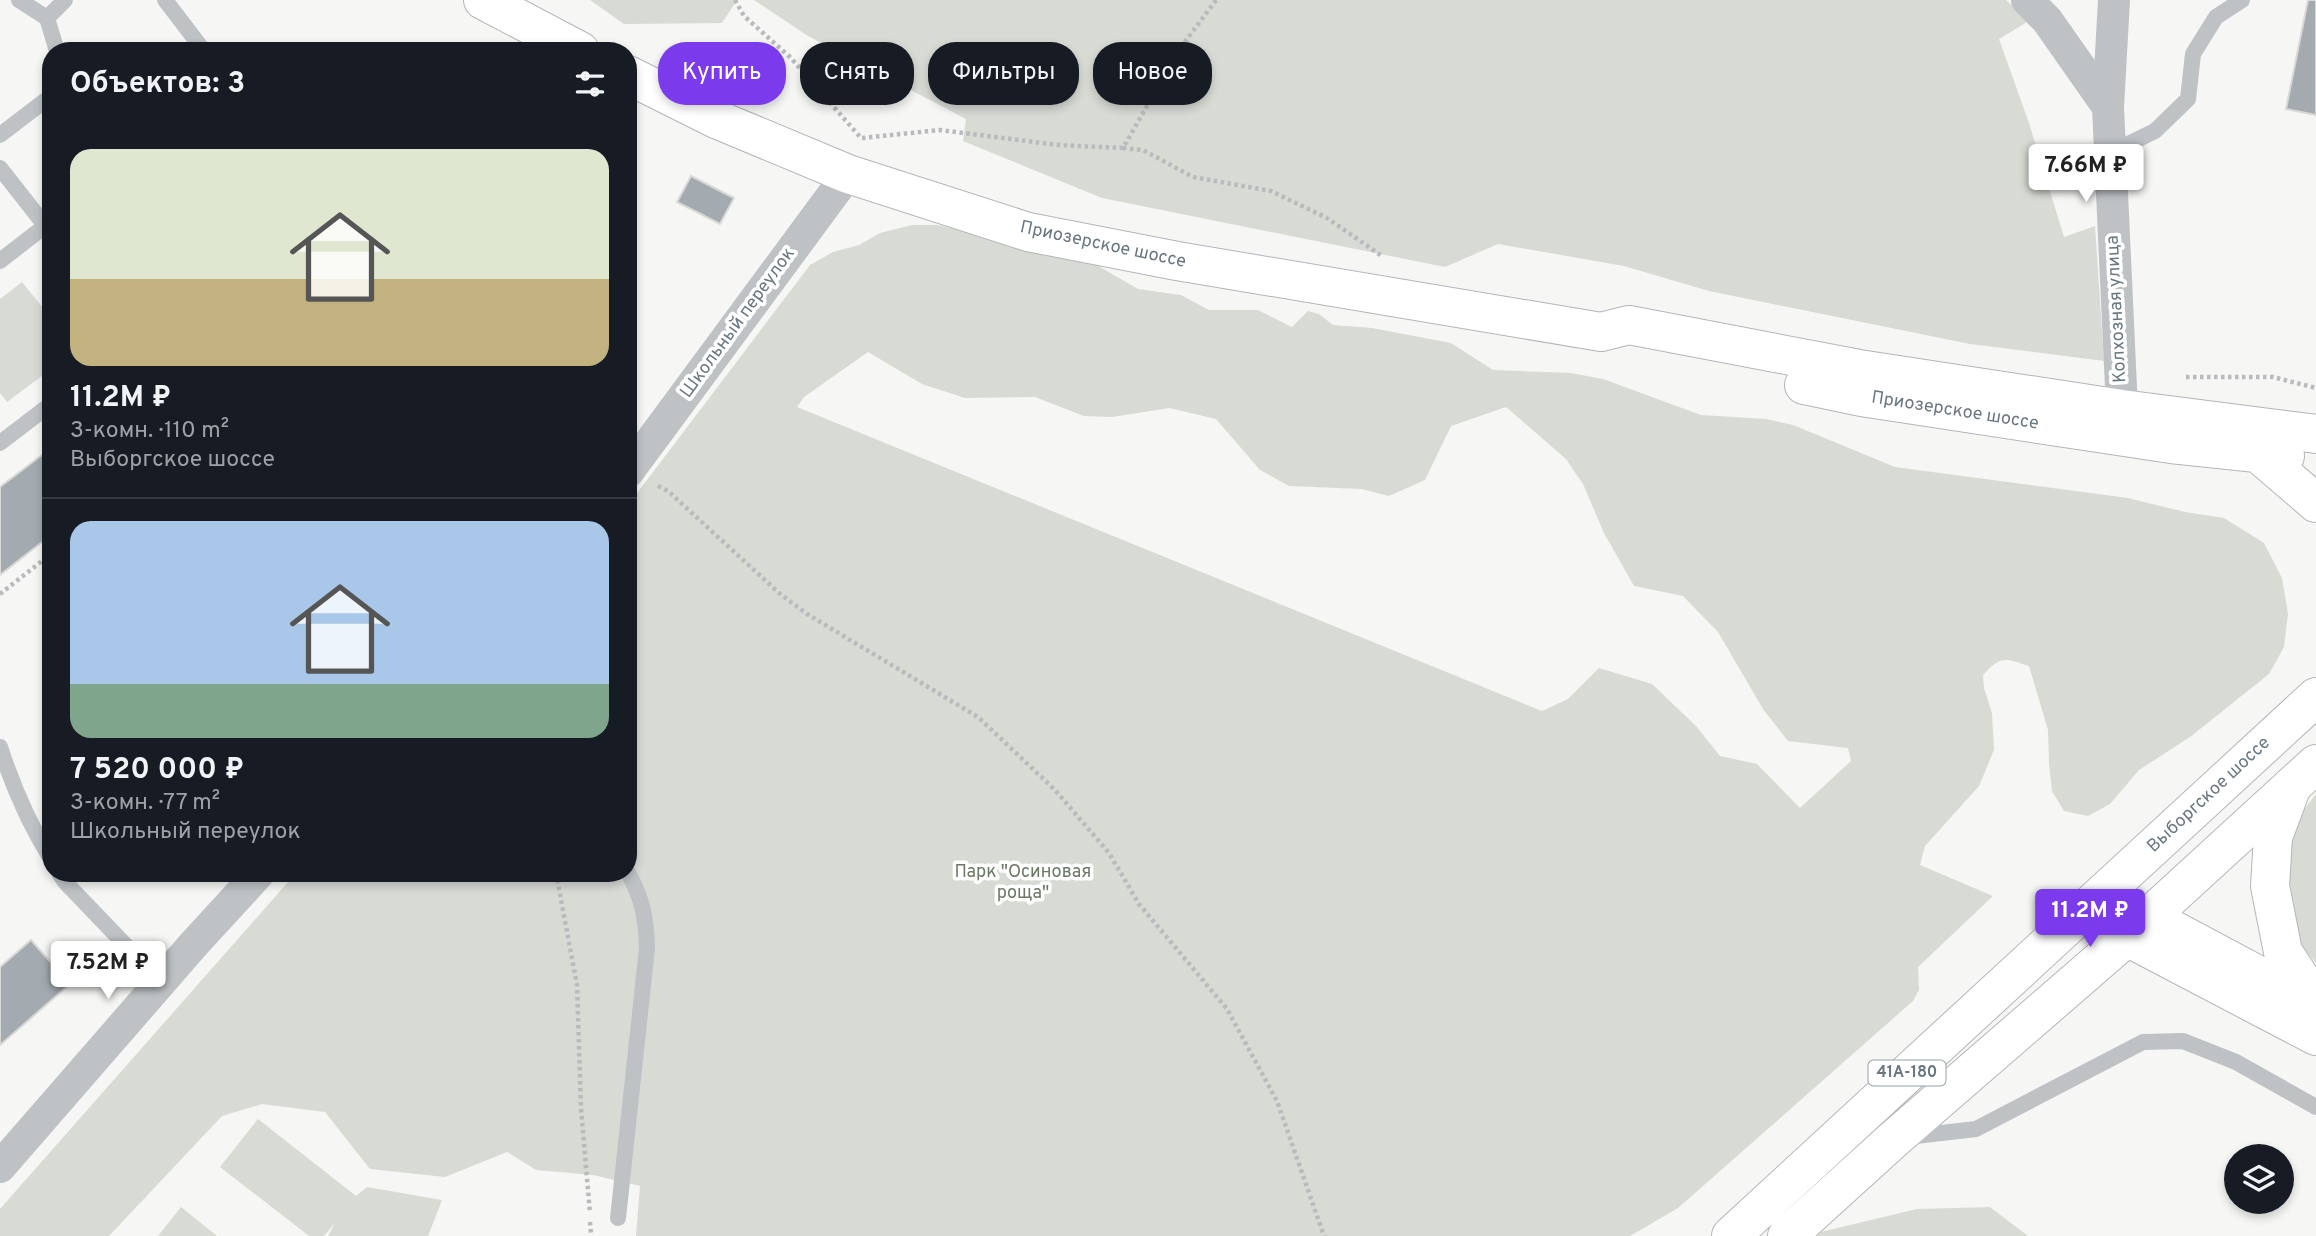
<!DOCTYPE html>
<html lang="ru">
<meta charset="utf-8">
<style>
body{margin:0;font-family:Overpass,sans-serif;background:#242831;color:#f1f3f6;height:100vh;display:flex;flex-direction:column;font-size:26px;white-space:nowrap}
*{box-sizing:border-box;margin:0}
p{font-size:23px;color:#9ea1a6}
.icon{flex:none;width:38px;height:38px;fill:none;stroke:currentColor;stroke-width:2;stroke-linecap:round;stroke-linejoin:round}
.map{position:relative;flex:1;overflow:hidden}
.panel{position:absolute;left:42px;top:42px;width:595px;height:840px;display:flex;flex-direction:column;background:#171b24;border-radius:28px;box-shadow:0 4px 10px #0003}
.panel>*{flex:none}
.guide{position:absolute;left:658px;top:42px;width:665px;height:63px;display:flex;gap:14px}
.tools{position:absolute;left:2224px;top:1144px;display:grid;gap:14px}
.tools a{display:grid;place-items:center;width:70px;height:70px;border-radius:50%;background:#171b24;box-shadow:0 4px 10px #0003;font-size:35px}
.price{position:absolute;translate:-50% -60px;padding:0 16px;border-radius:7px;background:#fff;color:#222;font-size:23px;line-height:46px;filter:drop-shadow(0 2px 4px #0008)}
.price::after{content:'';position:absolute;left:50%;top:42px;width:21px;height:16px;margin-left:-10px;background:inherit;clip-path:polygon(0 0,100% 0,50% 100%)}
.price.current{background:#7c3aed;color:#fff}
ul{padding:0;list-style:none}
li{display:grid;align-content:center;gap:14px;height:371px;padding:0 28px}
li+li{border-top:2px solid #363941}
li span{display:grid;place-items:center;height:217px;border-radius:21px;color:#555}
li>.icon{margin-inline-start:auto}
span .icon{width:126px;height:126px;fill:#fffc;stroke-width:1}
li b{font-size:30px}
h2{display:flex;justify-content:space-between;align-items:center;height:84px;padding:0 28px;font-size:30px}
.tag{padding:0 24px;border-radius:28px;background:#171b24;box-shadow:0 4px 10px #0003;font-size:24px;line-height:63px}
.tag.current{background:#7c3aed;color:#fff}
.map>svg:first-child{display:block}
</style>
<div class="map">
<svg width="2316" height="1236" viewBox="0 0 2316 1236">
<rect width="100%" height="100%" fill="#f6f6f4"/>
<path fill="#d7dbd4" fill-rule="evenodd" d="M590,0H737L722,23L624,24Z
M754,0H2006L2029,21L1999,39L2029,123L2064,237L2095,226L2104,361L1970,344L1709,291L1624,266L1498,244L1445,267L1102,198L963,141L966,119L808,36Z
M912,225H938L1093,263L1138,289L1181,295L1209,310H1258L1292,327L1308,311L1319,314L1333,325L1372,328L1451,343L1493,370L1571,373L1603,379L1701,415L1766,419L1793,425L1895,467L2128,498L2185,512L2224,518L2264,543L2282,578L2288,614L2284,647L2269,674L2190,737L2139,770L2110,804L2088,816L2064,811L2052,791L2049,764L2048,730L2029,666C2005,658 2001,655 1983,675L1984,688L1992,713L1994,750L1979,786L1925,846L1920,865L1993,896L1918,967L1919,990L1913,1001L1678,1208L1630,1236H636L640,1186L593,1175L536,1170L507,1152L445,1177L370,1169L325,1112L262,1104L222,1116L109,1236H0V1209L296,873H628V505L810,265L833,252L859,245L880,233ZM868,352L922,384L965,398L1035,397L1084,416L1112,417L1169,408L1216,419L1260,470L1289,486L1361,489L1389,496L1425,480L1451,426L1506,407L1566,459L1583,484L1604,533L1634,586L1683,596L1718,632L1763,709L1788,741L1848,748L1851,761L1800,808L1757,764L1720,756L1696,726L1652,684L1599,668L1568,699L1542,711L797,407L804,397Z
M22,282L51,318V369L7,402L0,393V299Z
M2316,794V963L2294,939L2283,882L2292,825Z
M258,1119L356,1196L367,1187L442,1200L428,1236H328L335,1223L324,1236H309L220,1167Z
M181,1207L217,1236H158Z
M1990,1207L2028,1236H1817L1821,1232L1917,1209Z"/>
<path fill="#a4abb0" stroke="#d8d8d6" stroke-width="2" d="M2308,0H2316V115L2286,109Z
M691,176L734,198L720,224L677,202Z
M51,448V535L0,575V487Z
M31,940L70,984L0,1045V967Z"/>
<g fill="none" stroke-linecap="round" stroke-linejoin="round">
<g stroke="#b1b6b9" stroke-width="40">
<path id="secondary" d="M2292,786L2273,837L2270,886L2283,952L2316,1002
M2083,911L2127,937L2316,1036
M2117,914L2149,917L2316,1006"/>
</g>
<g stroke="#b2b6b9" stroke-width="40">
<path id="primary" d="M483,0L580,51
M628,75L716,119L848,174L1028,232L1177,261L1601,332L1629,325L1859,369L2122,409L2316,434
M1804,385L1861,397L2171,444L2285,456
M2258,453L2316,503
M1731,1236L2316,697
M1787,1236L1894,1139L2127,937L2316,764"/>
</g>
<path stroke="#b8bbbd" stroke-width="4.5" stroke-dasharray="3.5 3.5" stroke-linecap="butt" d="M735,0L744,16L790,57L861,138
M862,138L940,130L1058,145L1123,148L1179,50L1216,0
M1123,148L1143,150L1193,177L1271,191L1327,218L1382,256
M2186,377H2273L2316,388
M658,486L668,491L779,593L807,614L978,717L1055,790L1109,853L1139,904L1227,1009L1277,1101L1324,1236
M0,594L51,554
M556,873L577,985L581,1109L590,1213
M590,1222L591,1235"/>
<path stroke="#bec2c5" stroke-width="16" d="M19,0L47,18L57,51
M165,0L204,51
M47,18L65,0
M0,135L51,96
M2110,153L2155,131L2188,99L2193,54L2216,17L2242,0
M0,168L51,233
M0,261L45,226
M0,443L51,404
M0,747C13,787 29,824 51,859
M59,873L65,882L160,981
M1907,1137L1976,1129L2143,1042L2183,1041L2236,1062L2316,1107
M618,1218L647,948C646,919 643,899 628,873"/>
<path stroke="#bec2c5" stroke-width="32" d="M2027,0L2047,20L2108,107
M2114,0L2108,107L2122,409
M628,472L848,174
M0,1167L193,945L259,873"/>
<use href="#secondary" stroke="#fff" stroke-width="38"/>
<use href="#primary" stroke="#fff" stroke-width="38"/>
</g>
<g text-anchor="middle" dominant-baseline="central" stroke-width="7" stroke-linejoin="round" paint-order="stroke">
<rect fill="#fff" stroke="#96a0a7" stroke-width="2" x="1868.5" y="1060.5" width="77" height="25" rx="5"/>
<g font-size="16" font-weight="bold" fill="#697881">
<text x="1907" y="1073">41А-180</text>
</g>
<g font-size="18" fill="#697881" stroke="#fff">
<text transform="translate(1103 245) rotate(12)">Приозерское шоссе</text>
<text transform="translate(2117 309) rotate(-93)">Колхозная улица</text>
<text transform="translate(738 323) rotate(-54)">Школьный переулок</text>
<text transform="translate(1955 411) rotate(9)">Приозерское шоссе</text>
<text transform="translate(2209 795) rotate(-43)">Выборгское шоссе</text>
</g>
<g font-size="18" fill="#6c7967" stroke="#fff">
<text x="1023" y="872">Парк "Осиновая<tspan x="1023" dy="21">роща"</tspan></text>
</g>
</g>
</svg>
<div class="tools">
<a><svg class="icon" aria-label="layers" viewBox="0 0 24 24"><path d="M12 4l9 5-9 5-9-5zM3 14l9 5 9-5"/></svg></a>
</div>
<b class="price" style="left:2086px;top:204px">7.66M ₽</b>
<b class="price current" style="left:2090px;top:949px">11.2M ₽</b>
<b class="price" style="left:108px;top:1001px">7.52M ₽</b>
<div class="guide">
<a class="tag current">Купить</a>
<a class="tag">Снять</a>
<a class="tag">Фильтры</a>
<a class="tag">Новое</a>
</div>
<section class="panel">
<h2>Объектов: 3<svg class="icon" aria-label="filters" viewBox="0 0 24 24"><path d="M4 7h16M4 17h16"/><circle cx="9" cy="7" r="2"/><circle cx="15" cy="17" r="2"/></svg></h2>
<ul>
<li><span style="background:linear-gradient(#dfe7d0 60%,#c2b280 0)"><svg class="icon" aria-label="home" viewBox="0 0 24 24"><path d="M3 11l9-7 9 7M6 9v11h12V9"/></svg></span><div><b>11.2M ₽</b><p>3-комн. · 110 m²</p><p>Выборгское шоссе</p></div></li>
<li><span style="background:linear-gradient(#a9c7e8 75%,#7fa58c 0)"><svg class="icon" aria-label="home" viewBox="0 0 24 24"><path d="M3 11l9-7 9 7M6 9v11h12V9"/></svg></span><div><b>7 520 000 ₽</b><p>3-комн. · 77 m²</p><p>Школьный переулок</p></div></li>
</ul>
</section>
</div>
